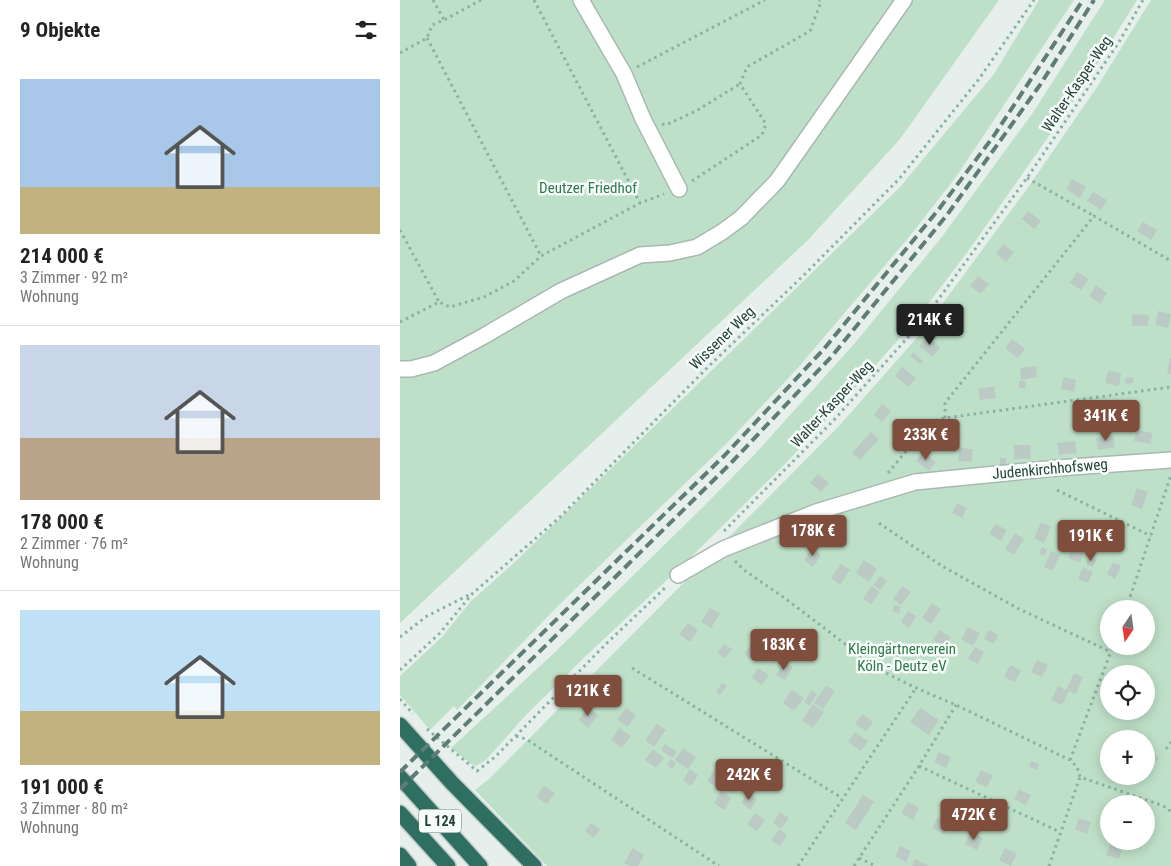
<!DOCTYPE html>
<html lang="de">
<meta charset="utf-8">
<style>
body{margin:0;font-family:"Roboto Condensed",sans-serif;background:#f6f6f6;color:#222;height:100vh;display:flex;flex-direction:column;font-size:19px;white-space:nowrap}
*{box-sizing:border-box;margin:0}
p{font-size:16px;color:#767676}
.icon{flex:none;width:28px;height:28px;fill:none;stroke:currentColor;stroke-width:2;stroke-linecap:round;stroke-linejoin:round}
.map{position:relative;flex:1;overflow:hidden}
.side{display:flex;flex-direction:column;background:#fff;width:400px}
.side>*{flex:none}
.needle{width:32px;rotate:193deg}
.controls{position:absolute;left:700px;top:600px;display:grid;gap:10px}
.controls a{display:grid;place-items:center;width:55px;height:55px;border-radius:50%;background:#fff;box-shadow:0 2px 12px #0003;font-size:25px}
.price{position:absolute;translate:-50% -42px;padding:0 11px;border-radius:5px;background:#804e3d;color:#fff;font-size:16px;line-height:32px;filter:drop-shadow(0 1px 2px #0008)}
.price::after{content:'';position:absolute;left:50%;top:30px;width:15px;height:11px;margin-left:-8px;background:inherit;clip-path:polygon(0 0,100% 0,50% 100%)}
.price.active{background:#222;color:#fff}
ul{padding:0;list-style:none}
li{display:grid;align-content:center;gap:10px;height:265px;padding:0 20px}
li+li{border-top:1px solid #e0e0e0}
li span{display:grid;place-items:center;height:155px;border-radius:0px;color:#555}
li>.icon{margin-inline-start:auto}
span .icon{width:90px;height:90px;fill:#fffc;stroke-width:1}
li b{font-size:21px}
h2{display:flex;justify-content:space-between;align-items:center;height:60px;padding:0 20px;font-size:21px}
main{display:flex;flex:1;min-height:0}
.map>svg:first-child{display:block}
</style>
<main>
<section class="side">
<h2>9 Objekte<svg class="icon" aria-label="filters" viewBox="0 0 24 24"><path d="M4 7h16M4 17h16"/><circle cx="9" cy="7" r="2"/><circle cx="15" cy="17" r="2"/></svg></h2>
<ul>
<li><span style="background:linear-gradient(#a9c7e8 70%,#c2b280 0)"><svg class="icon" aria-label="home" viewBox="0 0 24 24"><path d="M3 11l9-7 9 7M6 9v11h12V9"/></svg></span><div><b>214 000 €</b><p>3 Zimmer · 92 m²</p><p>Wohnung</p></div></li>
<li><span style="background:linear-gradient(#c9d6e8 60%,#b9a48a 0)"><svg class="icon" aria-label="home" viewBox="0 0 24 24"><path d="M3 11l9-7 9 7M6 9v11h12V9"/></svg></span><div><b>178 000 €</b><p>2 Zimmer · 76 m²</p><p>Wohnung</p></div></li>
<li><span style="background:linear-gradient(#bfe0f5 65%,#c2b280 0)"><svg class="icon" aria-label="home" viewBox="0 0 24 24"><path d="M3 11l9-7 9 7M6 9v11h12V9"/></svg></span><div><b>191 000 €</b><p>3 Zimmer · 80 m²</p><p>Wohnung</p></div></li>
</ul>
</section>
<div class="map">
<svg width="771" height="866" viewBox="0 0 771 866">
<rect width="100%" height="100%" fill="#e6efeb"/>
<path fill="#bfe0c8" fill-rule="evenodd" d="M0,0H599L500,139L408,240L0,623Z
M639,0H674L556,177L509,237L397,369L325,445L163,601L57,710L54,706L30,730L0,695V676L42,637L71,601L115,562L500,187L594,74Z
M705,0H737L682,89L569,250L515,321L422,425L381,468L286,562L189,653L126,715L86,760L76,766L71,764L51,748L152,655L304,506L356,453L454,344L541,238L632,114Z
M751,0H771V866H147L75,790L90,778L439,426L521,333L629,186L697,87ZM709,609H746V646H709ZM709,674H746V711H709ZM709,739H746V776H709ZM709,804H746V841H709Z"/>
<path fill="#bbcac4" d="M672,179L686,187L680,198L666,189Z
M693,192L707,200L701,210L687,201Z
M628,211L641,221L634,229L622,219Z
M743,222L757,230L751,240L737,231Z
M603,244L614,252L606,262L596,254Z
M677,272L689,279L681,290L670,283Z
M578,276L589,284L581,294L570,286Z
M696,285L707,293L700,304L689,296Z
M554,307L565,315L557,326L546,317Z
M758,311L771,314L768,328L755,325Z
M732,314L749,315L748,326H732Z
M527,336L540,347L533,357L519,346Z
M612,339L625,349L618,358L605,348Z
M513,352L523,361L520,364L510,356Z
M770,358H771V374L767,373Z
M636,366L637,377L621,380L620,368Z
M502,367L516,378L508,387L495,376Z
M708,371L721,373L719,386L705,383Z
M664,377L676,380L674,392L661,389Z
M733,377L734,383L726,384L725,378Z
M619,381H625L626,388H619Z
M594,386L596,398L580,400L578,389Z
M482,404L491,411L482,422L474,415Z
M736,430L752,433L751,444L734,441Z
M471,432L479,439L460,460L452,453Z
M713,435L715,447L698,450L696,438Z
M675,441L677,453L659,455L657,443Z
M614,445H630L631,459H614Z
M559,448L573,449L572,462L558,461Z
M523,452L536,462L529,471L516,461Z
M600,458H606V466H600Z
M418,474L429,483L421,492L410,483Z
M737,488L748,492L742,509L731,505Z
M557,503L567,508L562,518L552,513Z
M641,522L651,527L644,543L634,538Z
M595,524L607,530L601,541L589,534Z
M615,533L624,539L614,555L605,549Z
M673,545L685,551L680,563L668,558Z
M642,547L647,550L644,556L639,553Z
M412,548L421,555L413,567L404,560Z
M651,551L660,555L653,571L644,567Z
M689,557L696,560L693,567L686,564Z
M464,560L477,569L469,582L456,573Z
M713,562L721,566L715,579L707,574Z
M441,564L450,570L440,585L431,578Z
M683,567L693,572L688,583L678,579Z
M480,576L487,581L480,590L473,585Z
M471,586L480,592L471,604L463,599Z
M502,586L511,592L501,605L493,599Z
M532,603L541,609L531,624L522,618Z
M494,605L500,606V613L493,612Z
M310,608L320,614L311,628L301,622Z
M508,611L516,616L509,628L501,622Z
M288,623L298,630L290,642L279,634Z
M568,627L580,633L573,646L561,639Z
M539,630L551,637L545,647L533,640Z
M589,630L598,635L594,644L584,639Z
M353,642L363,649L354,661L344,654Z
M324,644L332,649L325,658L317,653Z
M575,647L584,652L578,664L568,659Z
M637,660L648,665L642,677L631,672Z
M384,662L393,667L385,680L376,675Z
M610,665L621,670L615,682L604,677Z
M358,668L369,675L362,685L352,678Z
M674,673L683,677L676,694L669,691L662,705L651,700L658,686L666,690Z
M322,683L327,686L320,695L316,692Z
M190,685L200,691L191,702L182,696Z
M426,686L435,691L423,709L414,703Z
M392,690L404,698L394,711L383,703Z
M412,690L417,694L409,706L404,702Z
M413,704L424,712L413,728L402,720Z
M188,707L198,715L188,728L179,720Z
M226,708L236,715L227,727L217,719Z
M520,708L539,720L529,735L510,722Z
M462,714L473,722L466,731L455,724Z
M257,724L266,730L254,747L245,740Z
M219,728L231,736L222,748L211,740Z
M455,732L468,741L461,751L448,742Z
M265,744L277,752L272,758L261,750Z
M283,748L296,757L288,769L275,760Z
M750,748L759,759L746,768V751Z
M253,749L264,758L256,768L245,760Z
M539,752L551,757L546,768L534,762Z
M271,759L276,763L272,769L267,765Z
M631,761L639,764L637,770L629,767Z
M290,769L298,775L291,786L283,780Z
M315,769L324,775L316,787L307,781Z
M581,770L593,775L587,787L575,782Z
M325,779L330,783L326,789L320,785Z
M144,786L155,793L147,804L136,797Z
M619,789L631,795L626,805L614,799Z
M321,791L331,798L324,810L314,803Z
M348,793L357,799L350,810L341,803Z
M463,795L474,802L456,830L445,823Z
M508,802L519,808L513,820L501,813Z
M380,812L389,818L381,829L373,823Z
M355,813L365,820L357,831L347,824Z
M538,817L549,822L544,834L532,828Z
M679,818L691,822L687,834L675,829Z
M191,823L200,829L194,838L185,831Z
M379,829L387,835L380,846L371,840Z
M571,832L583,838L577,850L565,844Z
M711,842L723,846L719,859L706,855Z
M500,846L511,851L506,862L495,857Z
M233,848L244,855L238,866H229L224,863Z
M605,848L617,854L611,866L599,860Z
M515,859L529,866H512Z"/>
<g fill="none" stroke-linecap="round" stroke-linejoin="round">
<g stroke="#a8b8b2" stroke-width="18">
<path id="minor" d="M181,0L224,74L243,119L279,189
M0,369H11L34,363L84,336L161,291L240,255L270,253L297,247L322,232L341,218L377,181L504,0
M278,575L323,549L416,512L515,482L657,468L771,460"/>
</g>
<g stroke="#c2cac8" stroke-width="18">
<path id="highway" d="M0,725L52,783L134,866
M0,777L80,866
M0,813L48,866
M0,855L9,866"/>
</g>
<path stroke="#86b3a5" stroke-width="3" stroke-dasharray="2.5 4" stroke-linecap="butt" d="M33,0L44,20
M134,0L240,203
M27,38L141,256
M0,53L27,38L32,25L44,20L81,0
M237,67L365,0
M262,124L266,125L296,111L340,84
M627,178L694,216
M292,181L362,135L366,124L340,84L347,67L410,31L421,2L419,0
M0,230L39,302
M0,322L39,302L50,307L84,297L114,281L141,256L240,203L264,194
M545,418V403L694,216L771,261
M488,473L530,422L545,418L771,387
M657,490L751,536
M479,523L542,566L619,609L711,652
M324,531L433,421L510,335L535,304L627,178L719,42L743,0
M335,561L344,570L386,599L478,669L516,688L556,705L670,760L677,767L680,777L758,804L768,808L771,813
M726,609L771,475
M0,637L27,616L69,595
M232,668L442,798
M0,670L40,633L72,594L160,517L307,368L404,275L499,179L579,79L634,0
M0,699L13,714
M27,729L77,771L95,757L208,642L267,586
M116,736L126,739L319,866
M766,749L771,742
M670,760L713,646
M519,766L660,832
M459,858L476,866
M398,866L516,688
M454,866L519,766L556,705
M649,866L680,777"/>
<use href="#minor" stroke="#fff" stroke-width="15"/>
<use href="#highway" stroke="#2f6f62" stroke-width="15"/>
<path stroke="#5f7d75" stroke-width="4" stroke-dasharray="10 5" stroke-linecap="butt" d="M0,772L325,455L423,350L539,209L593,137L683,0
M0,789L331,463L432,356L547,215L640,85L694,0"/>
</g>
<g text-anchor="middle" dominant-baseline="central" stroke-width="5" stroke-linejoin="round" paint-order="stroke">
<rect fill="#f7fbf9" stroke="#637a73" stroke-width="1" x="19" y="809.5" width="42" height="23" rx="4"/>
<g font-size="14" font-weight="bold" fill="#24423a">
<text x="40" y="821">L 124</text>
</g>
<g font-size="15" fill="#24423a" stroke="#f7fbf9">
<text transform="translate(677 84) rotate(-56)">Walter-Kasper-Weg</text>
<text transform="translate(322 338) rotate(-44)">Wissener Weg</text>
<text transform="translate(432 404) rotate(-47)">Walter-Kasper-Weg</text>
<text transform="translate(650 469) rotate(-5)">Judenkirchhofsweg</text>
</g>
<g font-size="15" fill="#2d7a4b" stroke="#f7fbf9">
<text x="188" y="188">Deutzer Friedhof</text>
<text x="502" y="649">Kleingärtnerverein<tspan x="502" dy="17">Köln - Deutz eV</tspan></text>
</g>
</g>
</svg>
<div class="controls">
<a><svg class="needle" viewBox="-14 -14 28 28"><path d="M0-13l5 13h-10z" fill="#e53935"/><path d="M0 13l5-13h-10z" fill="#767676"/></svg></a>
<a><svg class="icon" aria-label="locate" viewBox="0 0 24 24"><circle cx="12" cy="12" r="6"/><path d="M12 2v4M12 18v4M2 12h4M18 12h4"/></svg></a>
<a>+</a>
<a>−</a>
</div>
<b class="price active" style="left:530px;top:346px">214K €</b>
<b class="price" style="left:706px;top:442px">341K €</b>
<b class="price" style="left:526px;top:461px">233K €</b>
<b class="price" style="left:413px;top:557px">178K €</b>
<b class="price" style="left:691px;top:562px">191K €</b>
<b class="price" style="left:384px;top:671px">183K €</b>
<b class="price" style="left:188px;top:717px">121K €</b>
<b class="price" style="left:349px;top:801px">242K €</b>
<b class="price" style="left:574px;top:841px">472K €</b>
</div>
</main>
